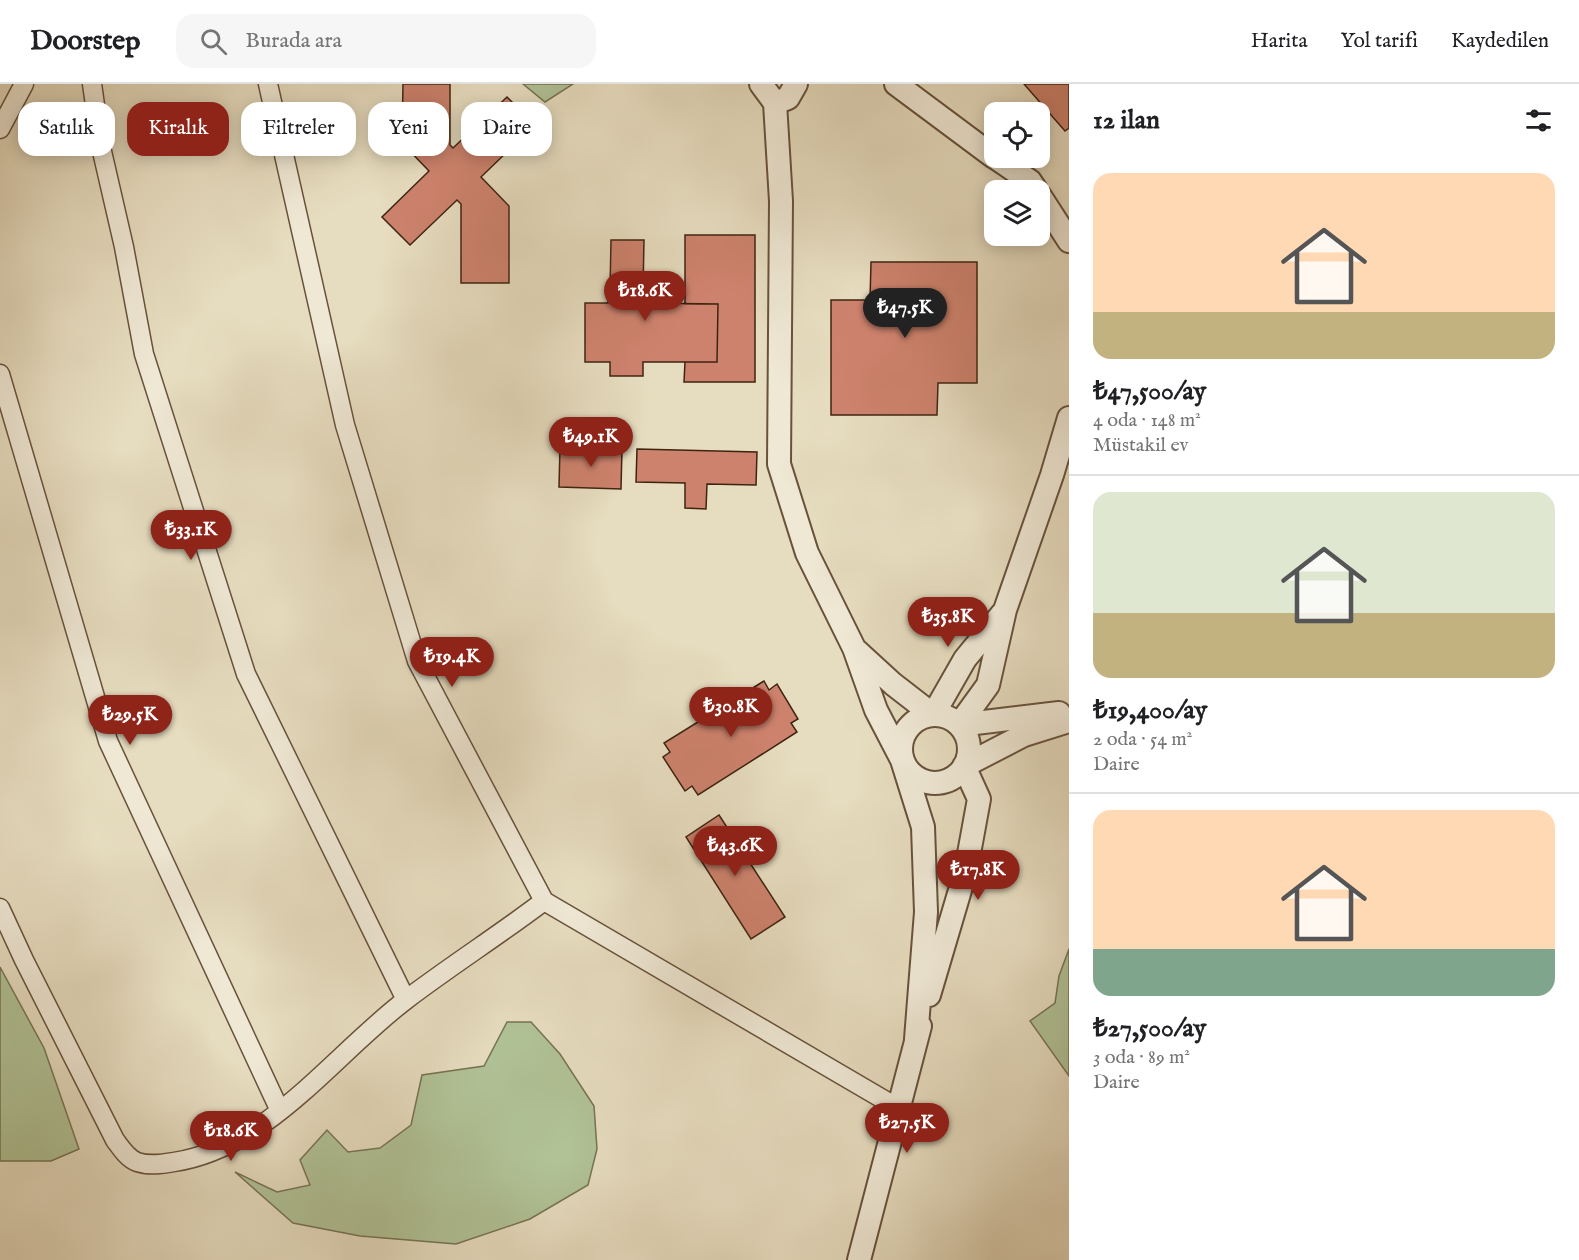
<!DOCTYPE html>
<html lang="tr">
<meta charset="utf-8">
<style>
body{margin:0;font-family:"IM FELL English",serif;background:#f6f6f6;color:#202124;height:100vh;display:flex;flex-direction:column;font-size:22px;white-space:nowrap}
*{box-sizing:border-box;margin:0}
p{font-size:20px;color:#757577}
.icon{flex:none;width:33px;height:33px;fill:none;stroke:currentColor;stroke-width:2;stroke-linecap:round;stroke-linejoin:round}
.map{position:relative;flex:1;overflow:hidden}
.sheet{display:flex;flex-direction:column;background:#fff;width:510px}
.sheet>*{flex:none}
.guide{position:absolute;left:18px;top:18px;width:570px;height:54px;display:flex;gap:12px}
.buttons{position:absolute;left:984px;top:18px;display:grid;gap:12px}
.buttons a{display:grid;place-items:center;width:66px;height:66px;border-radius:12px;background:#fff;box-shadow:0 3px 15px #0003;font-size:30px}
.price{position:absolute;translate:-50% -51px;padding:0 14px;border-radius:21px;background:#8f2418;color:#fff;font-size:20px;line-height:39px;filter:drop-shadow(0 2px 3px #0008)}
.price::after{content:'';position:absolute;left:50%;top:36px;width:18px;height:14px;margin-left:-9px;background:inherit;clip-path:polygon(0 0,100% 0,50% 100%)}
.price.active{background:#222;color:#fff}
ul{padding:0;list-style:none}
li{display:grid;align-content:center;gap:12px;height:318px;padding:0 24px}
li+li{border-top:2px solid #e0e0e0}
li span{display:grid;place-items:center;height:186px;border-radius:18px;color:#555}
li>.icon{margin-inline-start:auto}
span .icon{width:108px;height:108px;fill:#fffc;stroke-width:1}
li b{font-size:26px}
h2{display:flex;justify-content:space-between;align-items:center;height:72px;padding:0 24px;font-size:26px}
.chip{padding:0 21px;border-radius:18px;background:#fff;box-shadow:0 3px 15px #0003;font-size:21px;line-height:54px}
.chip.active{background:#8f2418;color:#fff}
header{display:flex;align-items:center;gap:36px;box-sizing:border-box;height:84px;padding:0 30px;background:#fff;border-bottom:2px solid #e0e0e0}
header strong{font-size:28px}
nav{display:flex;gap:33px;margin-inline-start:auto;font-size:21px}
.search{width:420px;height:54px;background:#f6f6f6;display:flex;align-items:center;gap:15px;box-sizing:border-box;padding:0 21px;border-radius:18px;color:#757577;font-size:22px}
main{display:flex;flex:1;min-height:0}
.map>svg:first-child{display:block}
</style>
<header>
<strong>Doorstep</strong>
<div class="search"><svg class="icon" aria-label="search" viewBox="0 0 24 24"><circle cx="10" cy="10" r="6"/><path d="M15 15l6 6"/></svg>Burada ara</div>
<nav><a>Harita</a><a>Yol tarifi</a><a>Kaydedilen</a></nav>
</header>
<main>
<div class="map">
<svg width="1069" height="1176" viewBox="0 0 1069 1176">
<rect width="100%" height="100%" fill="#e6dcbf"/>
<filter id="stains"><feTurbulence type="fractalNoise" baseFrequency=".00333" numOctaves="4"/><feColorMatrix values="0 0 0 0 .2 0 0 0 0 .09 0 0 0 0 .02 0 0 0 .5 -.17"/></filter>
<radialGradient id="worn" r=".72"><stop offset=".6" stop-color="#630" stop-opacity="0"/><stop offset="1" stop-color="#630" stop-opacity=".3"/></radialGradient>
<path fill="#b0c296" stroke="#777353" stroke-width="1.5" d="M523,0H573L545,18Z
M1069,865V992L1030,937L1055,919L1059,892Z
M0,883L44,964L79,1065L51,1077H0Z
M507,938H531L560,970L594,1022L597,1065L588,1101L530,1135L456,1160L360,1152L293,1139L235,1088L277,1108L310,1101L300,1076L327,1046L348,1068L380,1064L411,1041L422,991L484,982Z"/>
<path fill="#cd826d" stroke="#3e2410" stroke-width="1.5" d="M403,0H450V61L453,64L507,13L535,41L481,93L509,122V199H461V120L457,116L410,161L382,133L429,87L402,59Z
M1024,0H1069V44L1065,47Z
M685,151H755V298H684L685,278H717L718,220H685Z
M611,156H644L643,207H646V219L718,220L717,278H643V292H610V278H585V219H608V206H610Z
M871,178H977V299H938L937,331H831V216H870Z
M560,363L622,364L621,405L559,403Z
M637,365L757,368L756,401L707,400L706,425L685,424V399L636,398Z
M764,597L769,606L777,600L798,635L791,639L797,648L698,711L692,702L685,707L663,673L670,668L664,659Z
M719,731L785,833L751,855L686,753Z"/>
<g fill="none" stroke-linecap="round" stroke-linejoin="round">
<g stroke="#68523c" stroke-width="21">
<path id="minor" d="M92,0L101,63L124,163L144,270L246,590L406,916
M268,0L345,341L417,577L544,817L898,1024
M0,45L24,0
M0,290L108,657L280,1027
M0,824L24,876L115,1056C121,1064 127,1074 137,1078C149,1082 162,1080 174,1078C268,1064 334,970 407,915C452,881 499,851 544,817"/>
</g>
<g stroke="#68523c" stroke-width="26">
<path id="tertiary" d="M761,0L775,19L781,117L779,380L807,469L854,564L876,626L902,676L923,743L926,828L916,955
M896,0L994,73
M775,19L788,14L796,0
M996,74L1030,97L1036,106
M1040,112L1069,157
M857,567L893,600L933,631L965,575L1002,530
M901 665a34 34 0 1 1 68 0a34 34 0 1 1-68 0Z
M959,641L988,601L1005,526L1052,391L1069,334
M959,641L1059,629
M929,911L966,786L979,715L964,682L1024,651L1069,637
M859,1176L920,942"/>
</g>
<use href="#minor" stroke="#efe8d5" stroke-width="18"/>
<use href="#tertiary" stroke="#efe8d5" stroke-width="22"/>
</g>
<rect width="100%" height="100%" filter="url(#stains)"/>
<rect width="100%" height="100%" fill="url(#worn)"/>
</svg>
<div class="buttons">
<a><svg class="icon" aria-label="locate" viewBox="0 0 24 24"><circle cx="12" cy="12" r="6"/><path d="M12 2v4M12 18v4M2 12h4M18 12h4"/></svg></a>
<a><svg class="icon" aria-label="layers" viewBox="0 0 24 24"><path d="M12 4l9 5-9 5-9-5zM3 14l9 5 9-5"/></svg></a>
</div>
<b class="price" style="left:645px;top:238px">₺18.6K</b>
<b class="price active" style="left:905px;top:255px">₺47.5K</b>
<b class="price" style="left:591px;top:384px">₺49.1K</b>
<b class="price" style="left:191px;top:477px">₺33.1K</b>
<b class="price" style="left:948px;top:564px">₺35.8K</b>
<b class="price" style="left:452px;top:604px">₺19.4K</b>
<b class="price" style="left:731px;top:654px">₺30.8K</b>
<b class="price" style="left:130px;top:662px">₺29.5K</b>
<b class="price" style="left:735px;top:793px">₺43.6K</b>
<b class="price" style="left:978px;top:817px">₺17.8K</b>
<b class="price" style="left:907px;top:1070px">₺27.5K</b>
<b class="price" style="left:231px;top:1078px">₺18.6K</b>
<div class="guide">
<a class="chip">Satılık</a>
<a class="chip active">Kiralık</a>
<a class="chip">Filtreler</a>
<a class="chip">Yeni</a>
<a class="chip">Daire</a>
</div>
</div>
<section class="sheet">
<h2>12 ilan<svg class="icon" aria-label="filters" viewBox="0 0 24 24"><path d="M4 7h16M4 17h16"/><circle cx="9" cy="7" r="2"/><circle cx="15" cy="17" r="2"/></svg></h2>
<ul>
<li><span style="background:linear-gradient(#ffd9b3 75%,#c2b280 0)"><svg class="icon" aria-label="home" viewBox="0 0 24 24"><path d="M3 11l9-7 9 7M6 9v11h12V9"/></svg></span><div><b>₺47,500/ay</b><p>4 oda · 148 m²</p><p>Müstakil ev</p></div></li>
<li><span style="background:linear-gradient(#dfe7d0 65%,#c2b280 0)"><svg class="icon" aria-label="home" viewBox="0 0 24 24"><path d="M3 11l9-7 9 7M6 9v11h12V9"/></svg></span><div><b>₺19,400/ay</b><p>2 oda · 54 m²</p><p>Daire</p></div></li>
<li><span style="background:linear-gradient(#ffd9b3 75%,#7fa58c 0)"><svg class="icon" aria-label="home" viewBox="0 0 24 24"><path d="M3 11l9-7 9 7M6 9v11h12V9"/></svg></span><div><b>₺27,500/ay</b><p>3 oda · 89 m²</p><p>Daire</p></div></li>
</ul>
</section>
</main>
